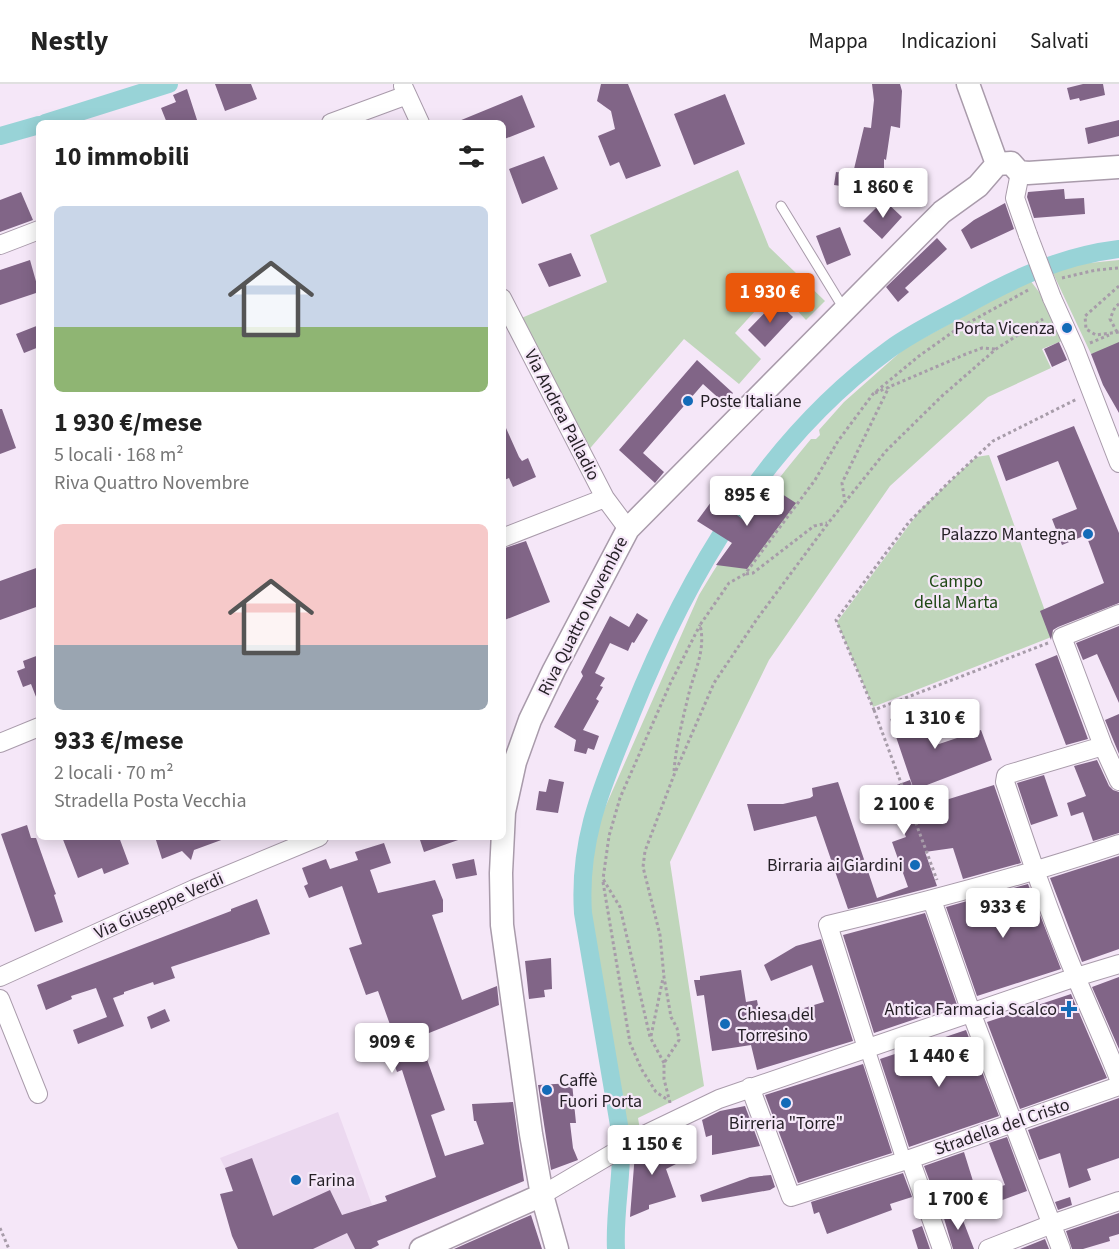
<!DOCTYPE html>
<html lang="it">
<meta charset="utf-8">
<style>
body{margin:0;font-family:"Source Sans 3",sans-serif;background:#f6f6f6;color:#222;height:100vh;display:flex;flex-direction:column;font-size:22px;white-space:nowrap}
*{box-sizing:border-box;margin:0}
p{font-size:20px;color:#767676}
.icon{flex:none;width:33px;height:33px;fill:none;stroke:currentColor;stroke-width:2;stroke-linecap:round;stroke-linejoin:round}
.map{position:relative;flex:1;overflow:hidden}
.details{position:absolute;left:36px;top:36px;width:470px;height:720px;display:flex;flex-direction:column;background:#fff;border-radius:9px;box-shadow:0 3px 15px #0003}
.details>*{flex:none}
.price{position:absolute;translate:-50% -51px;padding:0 14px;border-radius:6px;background:#fff;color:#222;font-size:20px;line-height:39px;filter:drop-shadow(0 2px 3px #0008)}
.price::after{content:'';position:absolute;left:50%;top:36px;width:18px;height:14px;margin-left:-9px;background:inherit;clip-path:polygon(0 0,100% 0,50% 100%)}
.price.on{background:#ea580c;color:#fff}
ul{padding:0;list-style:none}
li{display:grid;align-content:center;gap:12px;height:318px;padding:0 18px}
li span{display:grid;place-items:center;height:186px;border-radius:9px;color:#555}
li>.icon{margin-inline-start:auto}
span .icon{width:108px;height:108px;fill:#fffc;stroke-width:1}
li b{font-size:26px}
h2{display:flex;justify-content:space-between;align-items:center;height:72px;padding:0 18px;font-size:26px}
header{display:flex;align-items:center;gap:36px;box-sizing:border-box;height:84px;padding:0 30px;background:#fff;border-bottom:2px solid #e0e0e0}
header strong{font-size:28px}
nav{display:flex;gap:33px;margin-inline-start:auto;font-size:21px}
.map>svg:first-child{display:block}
</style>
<header>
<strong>Nestly</strong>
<nav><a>Mappa</a><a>Indicazioni</a><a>Salvati</a></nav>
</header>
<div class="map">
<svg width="1119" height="1165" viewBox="0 0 1119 1165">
<rect width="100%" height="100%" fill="#f5e7f8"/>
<path fill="#ecd9f0" d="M338,1028L372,1121L344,1131L347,1147L355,1165H260L246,1145L225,1084L220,1074Z"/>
<path fill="#c0d6bb" d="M738,86L769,163L825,217L806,236L776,204L735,249L761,275L739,300L684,255L586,369L519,235L607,198L590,151Z
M1119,176V262L1091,270L1052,187L1079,180Z
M1030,196L1042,212L1062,257L1042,265L1051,284L988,313L890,402L769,576L670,778L704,1002L638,1034L640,1046L629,1053L592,857L587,796L596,744L699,511C732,455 770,404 811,355H816L820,351L819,346L844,318L905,264Z
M989,371L1054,552L873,623L837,538L921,425L976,373Z"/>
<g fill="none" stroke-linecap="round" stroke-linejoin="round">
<path stroke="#98d3d7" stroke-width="18" d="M45,39L169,0
M0,52L39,41
M616,1165C614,1127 623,1090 621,1053L583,829C578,752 604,699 631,631C687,491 766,355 890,265C912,249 937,237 961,224C1012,195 1061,172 1119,165"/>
</g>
<path fill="#816587" d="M215,0H251L257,15L225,27Z
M601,0H628L661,82L626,95L619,78L610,82L598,52L615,45L611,27L597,17Z
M872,0H900L902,7L900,44L891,42L886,76L884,75V88L854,85L864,43L871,44L874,16Z
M1083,0H1103L1105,11L1080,17L1079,14L1070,16L1067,4Z
M187,5L198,39H167L161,24L176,18L173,11Z
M725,10L745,60L694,81L674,30Z
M522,11L535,43L502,56V39H454Z
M1119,36V52L1088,60L1085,44Z
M544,72L558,105L522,120L509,85Z
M836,88L859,91L875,107L834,101Z
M1064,105L1065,115L1084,114L1085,130L1034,134L1027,113L1028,108Z
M21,108L33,136L0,148V116Z
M884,116L902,133L882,155L863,137Z
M1005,119L1014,145L971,165L961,146L974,136Z
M840,143L851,171L827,181L816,152Z
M937,154L947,165L905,204L909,208L898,218L886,203Z
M571,169L581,192L549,203L538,180Z
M30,176L39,208L0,221V186Z
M776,217L793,233L765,263L748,246Z
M39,241V263L24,269L16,250Z
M1059,258L1067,276L1052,283L1044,265Z
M1119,258V329L1103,301L1091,270Z
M697,276L733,309L724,319L703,300L643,369L664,388L655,399L619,366Z
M0,325H2L16,364L0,370Z
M502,335L519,373L522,377L528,374L536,393L513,403L509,394L502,397Z
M1074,342L1119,449V519L1058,543L1053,546L1051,556L1040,527L1104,499L1086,451L1062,461L1052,435L1077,425L1058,377L1006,397L997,372Z
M771,403L796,419L747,485L716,481L732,459L697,437L714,414L745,437Z
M526,457L550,518L502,537V465Z
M39,483V522L0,536V497Z
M637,529L648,536L634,559L632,558L628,567L610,559L595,589L605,594L600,602L603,603L596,615L599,617L583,646L599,652L594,666L588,664L586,670L574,667L576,656L554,643L583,592L581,588L610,532L629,543Z
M1119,542V619L1097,570L1083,576L1076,559Z
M39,571V617L38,618L31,600L23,603L17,587L25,584L23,577Z
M1057,571L1088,655L1066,661L1035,580Z
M923,623L936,661L981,646L992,676L914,706L890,635Z
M1119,630V670L1105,636Z
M1097,676L1109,702L1113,706L1119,708V749L1093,757L1083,728L1071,732L1067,719L1086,712L1074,682Z
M1044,691L1058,732L1031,741L1017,699Z
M549,695L564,698L558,729L536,726L539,707L546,708Z
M910,696L920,724L994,701L1021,779L963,795L953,764L925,768L937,802L848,825L816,732L754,747L747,720H783L810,714L813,712L812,704L838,698L877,814L908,803L892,758L906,753L886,705Z
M27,741L31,754H36L53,802L56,810L54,811L63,838L35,848L1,750Z
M62,753H119L129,780L104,790L102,784L78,794Z
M155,753H223L224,755L194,766L191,776L182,767L162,775Z
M419,753H461V755L424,768Z
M384,759L391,779L370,786L378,809L435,796L443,816V828L432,831L462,916L497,902L499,921L419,953L445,1026L431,1031L445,1072L484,1060L476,1037H474L472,1020L513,1018L524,1097L377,1157L379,1161L371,1165H355L347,1149L313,1165H238L232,1152L220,1110L233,1107L225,1084L252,1074L273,1132L330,1106L342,1131L387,1117L385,1112L436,1093L402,986L397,988L389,966L398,963L378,907L366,911L349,864L362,860L342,802L309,814L304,802L308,800L302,784L326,775L330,785L358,776L355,768Z
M1119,772V865L1082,878L1050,794Z
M474,775L477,791L456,795L452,780Z
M1028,800L1061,885L977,912L946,823Z
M257,815L270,850L171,883L175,894L154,901L153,898L124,908V910L113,914L124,942L78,960L73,946L107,933L96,904L71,912L72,915L46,926L37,901L231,827V825Z
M925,829L957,921L874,949L843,851Z
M821,855L853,957L757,986L751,961L712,967L704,911L697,912L694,896H700V892L741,886L746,918L757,916L761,939L805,925L804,924L824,918L812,881L771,897L764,881L796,862Z
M551,874L552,905L544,906L545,913L529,915L525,877Z
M1119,893V965L1092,903Z
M1071,910L1107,994L1020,1025L987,938Z
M165,925L170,937L151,945L147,933Z
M966,946L999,1032L909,1063L880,975Z
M863,980L892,1069L798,1099L765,1011Z
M572,999L576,1039H570L573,1064L578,1076L551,1086L538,1001Z
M1119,1014V1074L1087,1085L1091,1096L1069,1104L1060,1069L1039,1076L1028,1046Z
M745,1022L760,1062L712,1071V1051L706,1053L702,1036L720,1027Z
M668,1052L678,1074L675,1075L676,1080L666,1085L676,1113L649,1121V1125L630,1133L635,1069Z
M1007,1053L1027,1107L962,1131L952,1100L933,1106L924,1082L964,1068L977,1110L1005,1101L989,1059Z
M903,1089L912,1113L890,1120L892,1126L827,1150L819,1128L814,1130L811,1118Z
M771,1091L775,1103L770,1106L702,1118L700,1111L750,1093Z
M1070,1113L1072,1121L1058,1126L1055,1118Z
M959,1126L974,1165H953L943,1131Z
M1119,1129V1150L1109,1153L1110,1157L1083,1165H1072L1066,1147Z
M531,1131L542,1165H454L524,1134Z
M922,1142L930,1165H918L912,1146Z
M1045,1155L1049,1165H1020Z"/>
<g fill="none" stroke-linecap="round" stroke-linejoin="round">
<g stroke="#a99bab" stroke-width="11">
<path id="service" d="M781,122L844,225"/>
</g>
<g stroke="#a99bab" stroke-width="16">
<path id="pedestrian" d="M867,964L904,1077"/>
</g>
<g stroke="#a99bab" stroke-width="20">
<path id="minor" d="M403,2L420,39
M331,39L407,11
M1019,88V94L1015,114L1028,151
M0,161L39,146
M502,214L605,414L628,445
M1052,214L1075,265L1119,379
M502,454L605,414
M1119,530L1062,553L1103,662L1119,697
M0,659L39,643
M1103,662L1009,690L1006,692L1005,698C1027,764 1049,829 1076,893C1090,927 1106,961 1119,995
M932,816L971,928L1061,1165
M0,893L194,805L319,753
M0,915L38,1010
M867,964L828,841C926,818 1023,792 1119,760
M750,1003L791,1113L910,1075L1119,1002
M910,1075L942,1165
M542,1111L644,1051L719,1015L1076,893L1119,880
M988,1165L1052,1140L1119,1117"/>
</g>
<g stroke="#a99bab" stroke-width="25">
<path id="tertiary" d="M968,0L997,80
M997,80L1011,79L1019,88L1028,89L1119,83
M421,1165L542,1111
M557,1165L542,1111L531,1050L502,841L501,789L504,728L515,678L530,636L554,586L628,445L920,150L942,128L978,102L997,80"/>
</g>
<path stroke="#a79ca9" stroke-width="3" stroke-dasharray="3 3" stroke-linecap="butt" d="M1062,194L1096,186L1119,184
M1119,202L1085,232L1086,245L1096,251L1119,248
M1117,248L1110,235L1115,223L1119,220
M1090,259L1109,251
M875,309L966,270L982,264L996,265
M845,419L842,399L889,303
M746,490L753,489L814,442L827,439
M1048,559L874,626L836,536L909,438L949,398L993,357L1077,315
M874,626L937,796
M674,687C676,661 683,634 689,609C695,586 706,565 700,541L729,499L745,490L815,396L838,357L873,310L919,272L957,245L1030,205
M603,798L630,959L642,986L656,1008L668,1016
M651,952L663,894
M664,979L650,953L620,823L603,795L609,752L620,714L670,600L700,541
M670,1019L664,995V979L679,956L677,944L671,933L664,893L660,851L643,783L645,767L674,691L714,599L757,535L829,438L886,367L942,312L996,265L1043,235
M0,1144L9,1165"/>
<use href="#service" stroke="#fff" stroke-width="9"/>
<use href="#pedestrian" stroke="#fff" stroke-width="14"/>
<use href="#minor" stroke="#fff" stroke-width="18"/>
<use href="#tertiary" stroke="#fff" stroke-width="22"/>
<g stroke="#a99bab" stroke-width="20" stroke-linecap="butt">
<path id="minor-bridge" d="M1028,151L1052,214"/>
</g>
<use href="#minor-bridge" stroke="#fff" stroke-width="18"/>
</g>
<g fill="#136bb8" stroke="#f5e7f8" stroke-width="2">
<circle cx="1067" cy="244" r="6"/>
<circle cx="688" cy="317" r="6"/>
<circle cx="1088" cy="450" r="6"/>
<circle cx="915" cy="781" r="6"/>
<path d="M1066 916h6v6h6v6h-6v6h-6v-6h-6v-6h6z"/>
<circle cx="725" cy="940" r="6"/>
<circle cx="547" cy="1006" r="6"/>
<circle cx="786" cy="1019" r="6"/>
<circle cx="296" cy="1096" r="6"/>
</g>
<g text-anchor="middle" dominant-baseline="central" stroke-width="4.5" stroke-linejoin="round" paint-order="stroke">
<g font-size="18" fill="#241f25" stroke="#f5e7f8" text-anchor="end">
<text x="1055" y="244">Porta Vicenza</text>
<text x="700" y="317" text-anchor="start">Poste Italiane</text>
<text x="1076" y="450">Palazzo Mantegna</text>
<text x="903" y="781">Birraria ai Giardini</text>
<text x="1057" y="925">Antica Farmacia Scalco</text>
<text x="737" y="930" text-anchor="start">Chiesa del<tspan x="737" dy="21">Torresino</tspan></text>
<text x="559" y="996" text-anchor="start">Caffè<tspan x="559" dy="21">Fuori Porta</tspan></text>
<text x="786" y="1039" text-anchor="middle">Birreria "Torre"</text>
<text x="308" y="1096" text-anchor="start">Farina</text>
</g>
<g font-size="18" fill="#241f25" stroke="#f5e7f8">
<text transform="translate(562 331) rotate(63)">Via Andrea Palladio</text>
<text transform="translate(583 532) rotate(-63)">Riva Quattro Novembre</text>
<text transform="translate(159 822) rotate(-24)">Via Giuseppe Verdi</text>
<text transform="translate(1002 1043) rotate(-19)">Stradella del Cristo</text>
</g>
<g font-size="18" fill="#1f4815" stroke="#f5e7f8">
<text x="956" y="497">Campo<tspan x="956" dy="21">della Marta</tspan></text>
</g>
</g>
</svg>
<b class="price" style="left:883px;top:135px">1 860 €</b>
<b class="price on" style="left:770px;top:240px">1 930 €</b>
<b class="price" style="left:747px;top:443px">895 €</b>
<b class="price" style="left:935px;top:666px">1 310 €</b>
<b class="price" style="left:904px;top:752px">2 100 €</b>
<b class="price" style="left:1003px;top:855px">933 €</b>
<b class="price" style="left:392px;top:990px">909 €</b>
<b class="price" style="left:939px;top:1004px">1 440 €</b>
<b class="price" style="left:652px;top:1092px">1 150 €</b>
<b class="price" style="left:958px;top:1147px">1 700 €</b>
<section class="details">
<h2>10 immobili<svg class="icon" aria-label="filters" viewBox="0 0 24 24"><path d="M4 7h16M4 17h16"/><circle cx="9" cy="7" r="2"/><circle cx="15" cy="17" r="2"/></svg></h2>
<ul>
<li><span style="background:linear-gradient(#c9d6e8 65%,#8fb573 0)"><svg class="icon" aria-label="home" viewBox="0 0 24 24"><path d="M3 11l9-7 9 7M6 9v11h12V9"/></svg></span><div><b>1 930 €/mese</b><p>5 locali · 168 m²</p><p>Riva Quattro Novembre</p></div></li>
<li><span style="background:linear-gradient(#f6c9c9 65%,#9aa5b1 0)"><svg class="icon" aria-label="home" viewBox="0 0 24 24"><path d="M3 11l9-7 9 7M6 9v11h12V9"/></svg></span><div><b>933 €/mese</b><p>2 locali · 70 m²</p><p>Stradella Posta Vecchia</p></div></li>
</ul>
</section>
</div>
